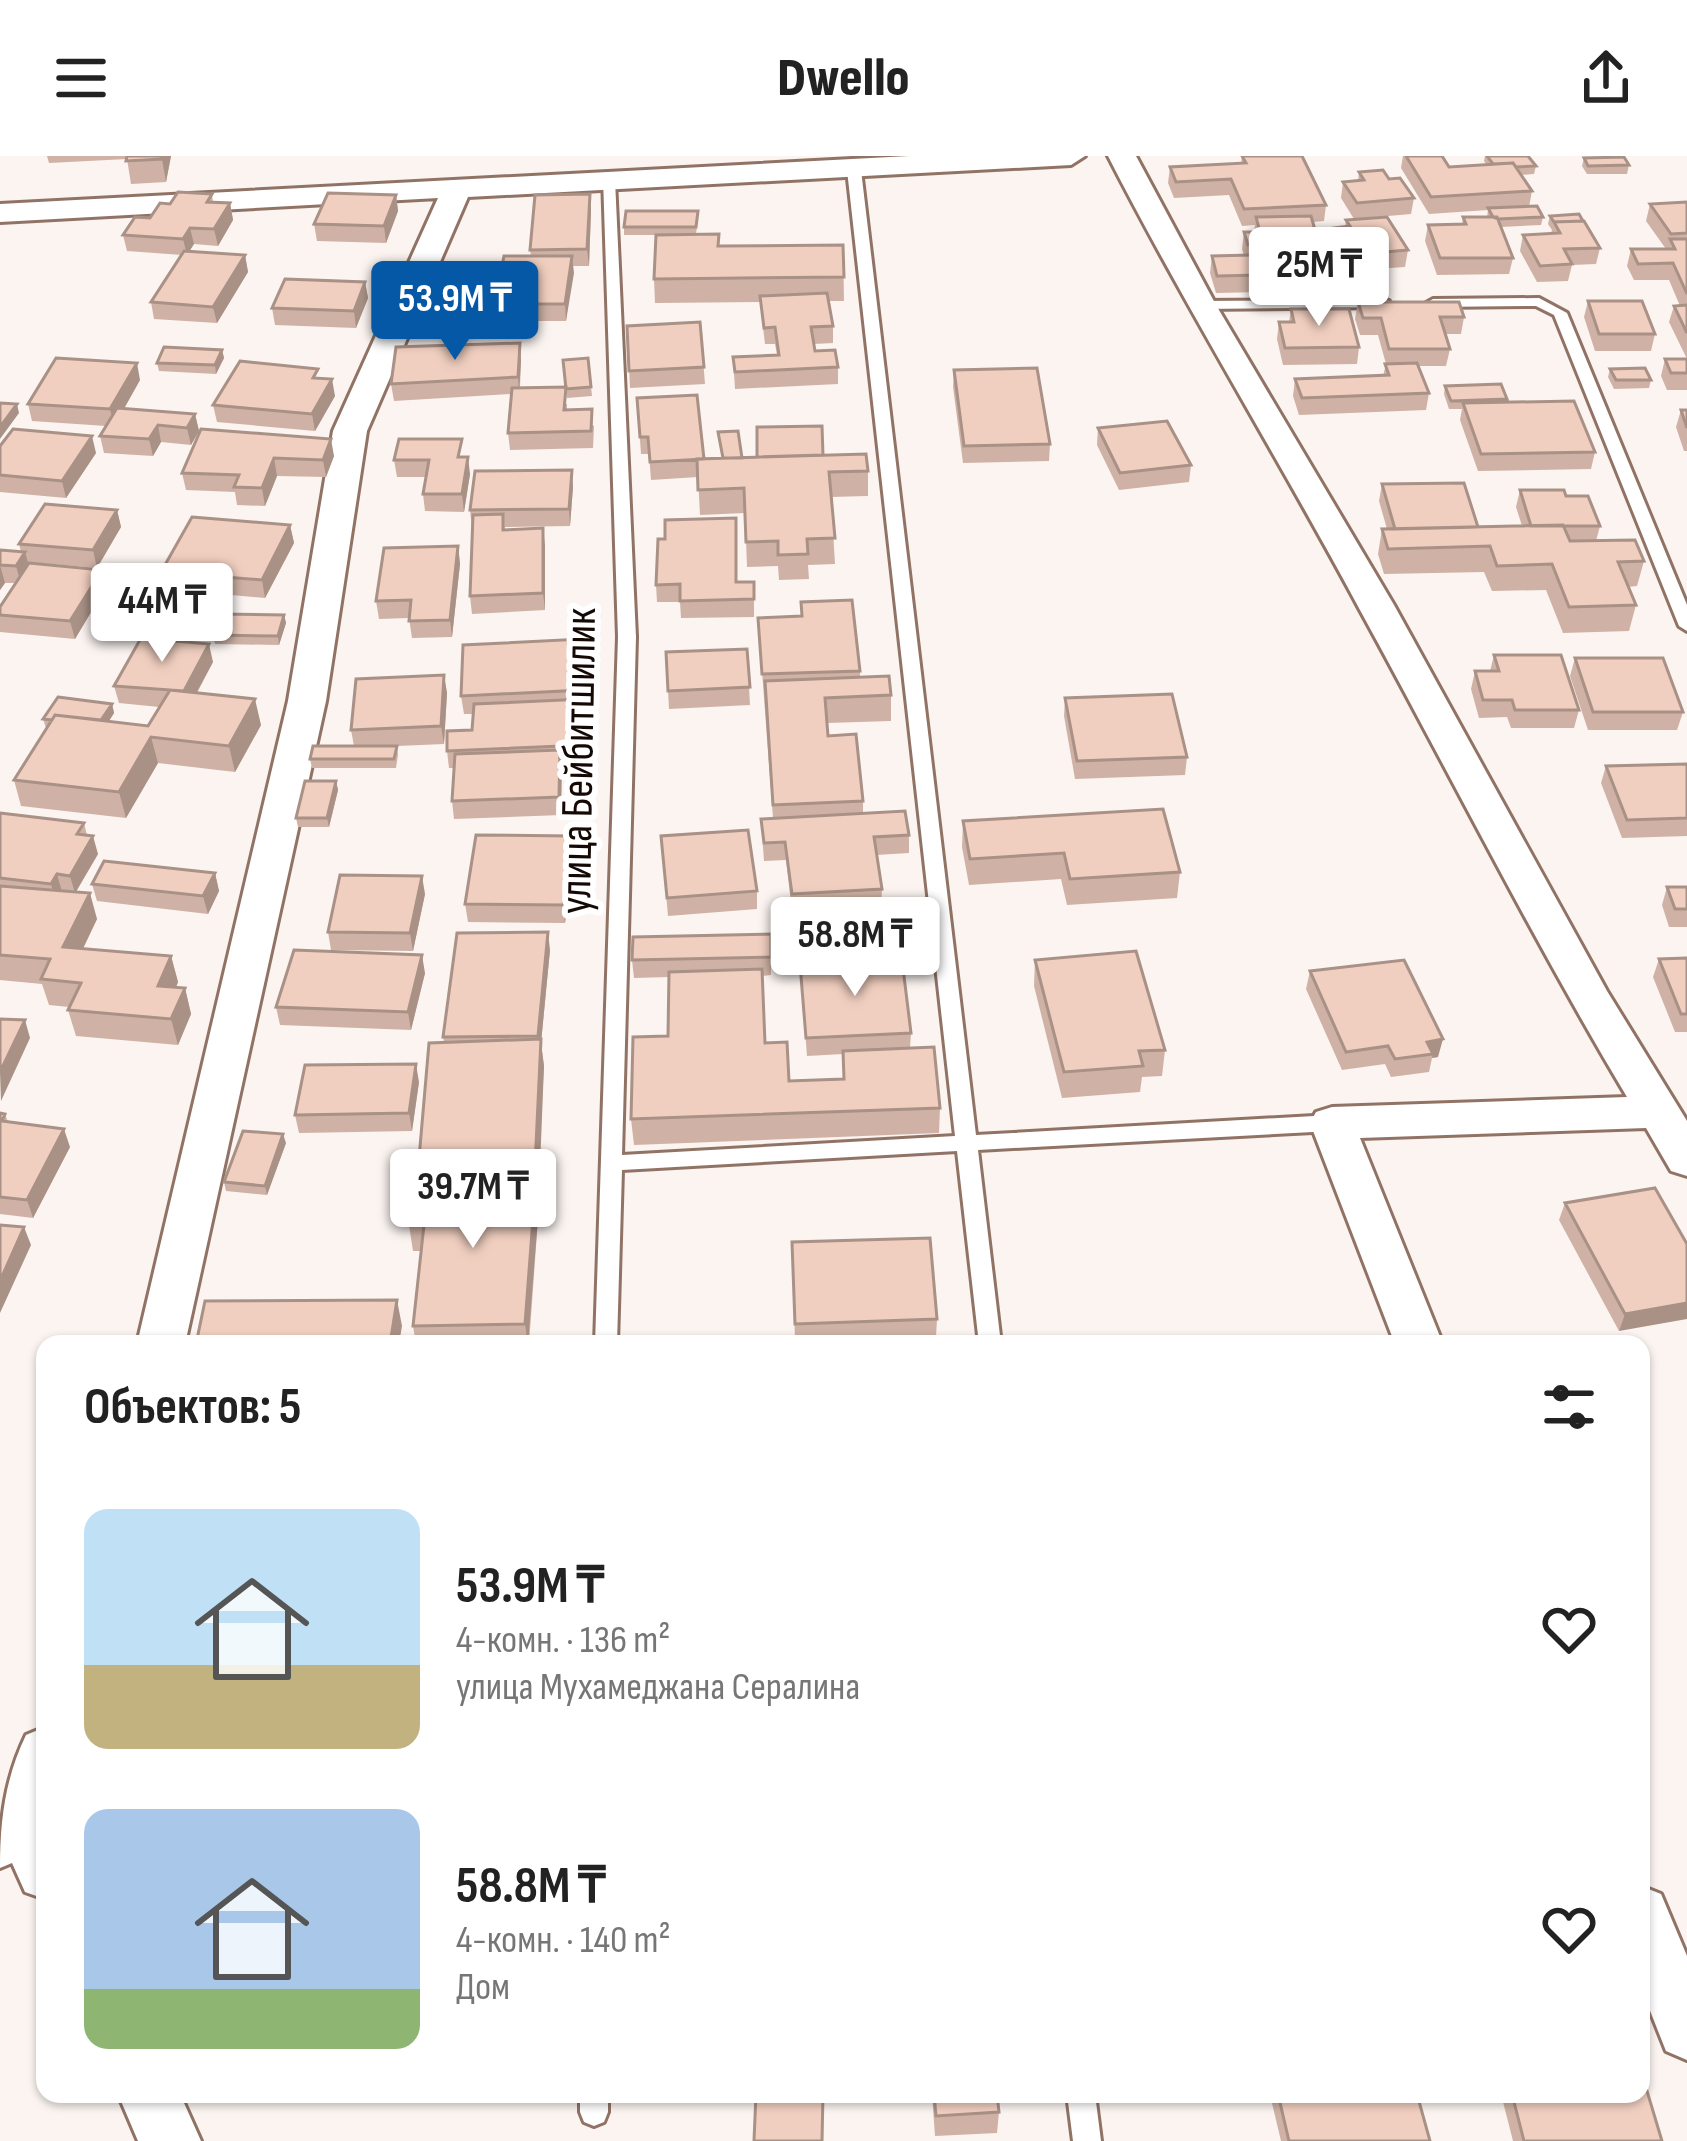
<!DOCTYPE html>
<html lang="ru">
<meta charset="utf-8">
<style>
body{margin:0;font-family:"Sofia Sans Condensed",sans-serif;background:#f2f2f2;color:#222;height:100vh;display:flex;flex-direction:column;font-size:45px;white-space:nowrap}
*{box-sizing:border-box;margin:0}
p{font-size:39px;color:#767676}
.icon{flex:none;width:66px;height:66px;fill:none;stroke:currentColor;stroke-width:2;stroke-linecap:round;stroke-linejoin:round}
.map{position:relative;flex:1;overflow:hidden}
.side{position:absolute;left:36px;top:1179px;width:1614px;height:768px;display:flex;flex-direction:column;background:#fff;border-radius:24px;box-shadow:0 3px 9px #0004}
.side>*{flex:none}
.price{position:absolute;translate:-50% -102px;padding:0 27px;border-radius:12px;background:#fff;color:#222;font-size:39px;line-height:78px;filter:drop-shadow(0 3px 6px #0008)}
.price::after{content:'';position:absolute;left:50%;top:72px;width:36px;height:27px;margin-left:-18px;background:inherit;clip-path:polygon(0 0,100% 0,50% 100%)}
.price.on{background:#0458a6;color:#fff}
ul{padding:0;list-style:none}
li{display:flex;align-items:center;gap:36px;height:300px;padding:0 48px}
li span{display:grid;place-items:center;flex:none;width:336px;height:240px;border-radius:24px;color:#555}
li>.icon{margin-inline-start:auto}
span .icon{width:144px;height:144px;fill:#fffc;stroke-width:1}
li b{font-size:51px}
h2{display:flex;justify-content:space-between;align-items:center;height:144px;padding:0 48px;font-size:51px}
header{display:flex;justify-content:space-between;align-items:center;height:156px;padding:0 48px;background:#fff;font-size:54px;font-weight:800}
.map>svg:first-child{display:block}
</style>
<header><svg class="icon" aria-label="menu" viewBox="0 0 24 24"><path d="M4 6h16M4 12h16M4 18h16"/></svg>Dwello<svg class="icon" aria-label="share" viewBox="0 0 24 24"><path d="M12 15V3M7 8l5-5 5 5M5 13v7h14v-7"/></svg></header>
<div class="map">
<svg width="1687" height="1985" viewBox="0 0 1687 1985">
<rect width="100%" height="100%" fill="#fbf4f1"/>
<g fill="none" stroke-linecap="round" stroke-linejoin="round">
<g stroke="#917365" stroke-width="6">
<path id="service" d="M854,10L861,14L976,979L1332,959L1342,967L1332,975L978,994L1001,1188H979L957,995L622,1014L617,1188H595L618,481L603,21L615,24L636,481L622,999L955,980L847,14Z
M1539,142L1567,157L1687,449V475L1679,470L1554,159L1536,150L1433,151L1426,147L1433,143Z
M1384,144L1389,145V151L1200,153L1193,149L1200,145Z
M580,1938H608V1956L604,1966L594,1970L584,1966L580,1956Z
M1067,1938H1095L1101,1985H1073Z"/>
</g>
<g stroke="#917365" stroke-width="6">
<path id="minor" d="M909,0H1085L1071,9L468,41L367,275L326,545L185,1188H137L288,545L333,275L438,42L0,66V48Z
M1108,0H1136L1216,149L1394,449L1607,835L1687,965V1020L1671,1015L1646,972L1360,982L1443,1188H1395L1310,967L1316,956L1332,951L1627,941C1532,782 1449,616 1360,454C1278,301 1187,154 1108,0Z
M45,1571V1743L25,1736L12,1707L0,1712C0,1664 5,1623 26,1579Z
M1641,1730L1661,1738L1687,1800V1904L1666,1895L1641,1832Z
M118,1938H180L201,1985H138Z"/>
</g>
<use href="#service" fill="#fff" fill-rule="evenodd"/>
<use href="#minor" fill="#fff" fill-rule="evenodd"/>
</g>
<path fill="#cfb2a5" d="M47,0H171L166,26L131,28L127,3L49,7Z
M1242,0L1326,49L1324,65L1313,66L1319,88L1317,105H1298L1303,118L1300,135L1216,137L1210,117L1212,100H1244L1242,93L1244,76H1254L1255,69L1242,70L1229,39L1174,42L1168,27L1170,11L1241,8Z
M1403,0H1442L1449,11L1486,8L1484,5L1485,0H1528L1536,10L1534,18L1521,19L1532,35L1529,51L1543,61L1541,69L1501,71L1513,102L1509,118L1437,119L1425,85L1428,69L1462,68L1463,61H1487L1488,54L1429,58L1401,12Z
M1584,2L1629,9L1627,18H1587L1582,10Z
M1359,16L1389,23L1414,42L1411,58L1354,63L1341,42L1343,26L1358,25Z
M212,38L213,46L230,47L233,64L218,90L194,88L189,95L245,99L248,116L217,167L154,163L151,146L182,99L127,95L123,79L170,48Z
M590,38L591,54L589,110H573L566,165H496L494,148L531,100L530,94Z
M396,39L398,55L386,87L317,85L314,68Z
M1687,46V234H1667L1661,220L1665,203H1687L1669,166L1674,150H1680L1669,124H1634L1627,110L1631,93H1666L1646,65L1650,48Z
M1550,60L1600,92L1596,108L1572,109L1568,125L1537,126L1520,95L1523,79L1551,77L1552,74L1548,68Z
M698,63L696,78L719,90L843,89L844,145H829L833,170V187L814,188L815,195L838,211V228L735,233L733,201L777,199L775,188H765L760,146L655,147L654,123L656,79H624V71Z
M1346,64L1408,94L1405,111L1347,115L1332,88L1334,72L1345,71Z
M365,126L368,142L356,172L275,169L272,152Z
M1588,145L1655,178L1651,195H1595L1584,161Z
M1358,146L1464,161L1461,178H1445L1450,193L1446,210H1418L1429,237L1426,254L1299,259L1293,240L1295,223L1383,220L1386,208L1378,179H1360L1355,163Z
M1291,153L1359,191L1357,208L1283,209L1277,183L1279,166H1289Z
M700,166L705,228L630,232L627,170Z
M222,194L224,202L216,218L159,215L157,207Z
M588,202L592,240L567,242L563,204Z
M521,204L520,232L567,248V254L594,270L593,292L510,294L508,277L511,238L394,245L391,228Z
M1610,213L1651,224L1649,232L1614,233L1608,221Z
M954,214L1050,288L1049,305L963,307L953,231Z
M320,222L335,240L315,275L217,266L213,249Z
M140,224L124,253L195,258L199,275L191,289L161,286L153,300L104,297L100,280L106,270L32,265L28,248Z
M1445,230L1507,243L1506,247L1595,296L1591,313L1478,315L1460,264L1462,253H1449L1444,238Z
M637,242L704,303H722L718,276L742,302L823,299L868,315V340L831,341L835,408L808,409L809,423L779,424L778,410L747,411L745,357L700,359L698,321L651,324L649,298H641Z
M1681,254H1687V295H1684L1676,271Z
M1098,272L1191,309L1189,326L1119,334L1097,289Z
M201,273L334,300L326,321L277,320L265,350L237,349L235,336L186,334L182,317Z
M0,290L96,297L66,342L0,336Z
M464,301L470,318L464,356L425,355L423,338L426,321H397L394,304Z
M1382,328L1478,371L1522,370L1516,351L1520,334L1566,340L1600,370L1596,385L1644,405L1637,430L1628,431L1636,449L1629,475L1563,477L1546,434L1492,435L1484,416L1384,418L1378,398L1382,373H1387L1379,345Z
M573,331L570,370L505,371V374L543,372L545,454L472,458L470,440L472,372L470,354Z
M117,354L121,371L97,412L28,406L106,431L75,483L0,476V451L15,427H5L0,434V394L21,396L19,388Z
M290,369L294,387L265,442L165,433L161,416Z
M458,390L460,408L452,481L412,482L409,462L379,463L376,445Z
M754,426V461L681,462L680,446H657L656,429Z
M284,459L286,467L279,489L215,488L213,479Z
M802,460L860,515V521L891,539V565L827,567L828,580L863,645V657L909,679V697L876,699L882,733L881,751L792,756L786,704L764,705L761,663L773,662L758,462Z
M582,483L587,606L561,608V659L454,663L452,645L454,612H449L447,595L472,574L473,558H464L461,540Z
M747,493L750,549L669,553L666,496Z
M1494,499L1579,554L1574,572H1511L1507,561L1479,562L1471,533L1475,515H1490Z
M1575,502L1683,556L1677,574H1588L1570,520Z
M213,506L197,537L261,569L235,616L158,607L126,662L21,650L14,624L46,572L43,563L112,548L114,557L109,565L148,570L159,551L119,547L114,530Z
M444,519L447,537L444,588L397,590L398,599L396,612H312L310,603L354,590L351,574Z
M1065,542L1187,601L1185,619L1075,623L1064,560Z
M1687,608V680L1622,682L1601,627L1606,610Z
M336,625L338,634L329,671H298L296,662Z
M0,657L84,667L87,679L98,698L76,736L97,763L83,793L171,800L178,826L176,832H185L191,858L178,889L76,880L68,854L69,851L49,849L42,828L0,824Z
M963,665L1180,716L1177,742L1067,749L1061,723L969,729L962,691Z
M661,680L757,735V753L668,760Z
M574,698L565,767L468,766L465,748Z
M215,717L219,735L208,758L97,745L92,728Z
M1667,731H1687V771H1669L1662,749Z
M425,738L413,795L331,794L328,776Z
M771,778V819L762,820L765,887L789,925L843,923V898L807,900L800,808L911,877L910,892L940,952L939,977L634,989L631,963L668,880L669,821L634,822L632,804Z
M550,794L541,887L544,910L537,1036L539,1049L529,1188H416L413,1170L421,1095H413L409,1069L420,1025L418,1014L444,886L443,881Z
M1687,802V876H1675L1653,821L1659,803Z
M1035,804L1165,894L1162,920L1142,921L1140,936L1062,942L1034,830Z
M1310,815L1438,901L1432,902L1429,916L1391,921L1385,908L1342,914L1306,833Z
M425,817L411,874L280,869L276,851Z
M419,926L412,975L299,977L295,959Z
M0,957L5,958L8,966L70,991L33,1062L0,1058Z
M286,987L267,1039L226,1035L224,1026Z
M1565,1047L1687,1088L1619,1175L1559,1064Z
M792,1086L937,1163L936,1181L795,1185Z
M932,1938H997L999,1956L997,1977L935,1980Z
M1273,1938H1417L1430,1985H1281L1271,1943Z
M1501,1938H1641L1662,1985H1513Z"/>
<path fill="#a99186" d="M162,0H171L166,26L162,3Z
M590,38L591,54L589,110L587,93Z
M396,39L398,55L386,87L384,70Z
M230,47L233,64L218,90L214,73Z
M190,72L194,88L187,99L183,83Z
M245,99L248,116L217,167L213,151Z
M572,100L574,117L566,165L565,148Z
M365,126L368,142L356,172L354,155Z
M520,187L521,204L519,238L518,221Z
M222,194L224,202L216,218L215,209Z
M137,207L140,224L114,270L110,253Z
M332,223L335,240L315,275L312,258Z
M17,248L19,257L0,283V271Z
M195,258L199,275L191,289L187,272Z
M158,269L161,286L153,300L149,283Z
M92,280L96,297L66,342L62,325Z
M331,283L334,300L326,321L323,304Z
M468,301L470,318L464,356L462,338Z
M274,302L277,320L265,350L262,332Z
M572,314L573,331L570,370L569,353Z
M117,354L121,371L97,412L93,394Z
M290,369L294,387L265,442L262,424Z
M543,372L545,389V454L543,437Z
M458,390L460,408L452,481L450,464Z
M25,396L30,413L21,428L16,410Z
M0,409L5,427L0,434Z
M102,414L106,431L75,483L70,465Z
M284,459L286,467L279,489L278,480Z
M209,488L213,506L187,554L183,536Z
M444,519L447,537L444,588L441,570Z
M255,543L261,569L235,616L229,590Z
M112,548L114,557L100,579L98,570Z
M151,581L158,607L126,662L119,636Z
M560,594L562,612L561,659L559,641Z
M336,625L338,634L329,671L327,662Z
M93,680L98,698L75,737L70,720Z
M572,680L574,698L565,767L563,749Z
M215,717L219,735L208,758L203,740Z
M57,718L62,736L56,746L51,728Z
M422,720L425,738L413,795L410,777Z
M90,737L97,763L71,817L63,791Z
M548,776L550,794L541,887L544,910L539,1036L535,1010L540,898L538,880Z
M422,799L425,817L411,874L408,856Z
M171,800L178,826L165,856L158,830Z
M185,832L191,858L178,889L171,863Z
M25,864L30,882L1,945L0,916Z
M1443,883L1438,901L1432,902L1433,898L1427,886Z
M416,908L419,926L412,975L409,957Z
M64,973L70,991L33,1062L27,1044Z
M283,978L286,987L267,1039L265,1030Z
M536,1023L539,1049L528,1188L525,1168Z
M24,1071L31,1089L0,1157V1125Z
M397,1144L402,1170L399,1188H390Z
M1687,1147V1163L1619,1175L1625,1158Z"/>
<path fill="#f1cfc0" stroke="#a99186" stroke-width="3" d="M127,0H162V3L126,5Z
M1242,0H1302L1326,49L1244,53L1231,23L1176,26L1170,11L1246,7Z
M1406,0H1442L1449,11L1513,7L1532,35L1431,41Z
M1487,0H1528L1536,10L1516,11L1513,7L1493,8Z
M1624,1L1629,9L1588,10L1584,2Z
M1383,14L1389,23L1400,22L1414,42L1357,47L1343,26L1364,24L1359,16Z
M178,36L212,38L207,46L230,47L214,73L190,72L183,83L123,79L135,61L150,62L160,47L170,48Z
M328,37L396,39L384,70L314,68Z
M590,38L587,93L530,94L535,39Z
M1687,46V77L1671,78L1650,48Z
M1537,50L1543,61L1498,63L1493,61L1488,52Z
M626,55H698L696,71H624Z
M1579,58L1583,65L1554,66L1550,60Z
M1311,60L1319,88L1248,89L1244,76H1260L1256,61Z
M1387,61L1408,94L1350,99L1334,72L1350,70L1346,64Z
M1463,61H1497L1513,102H1440L1428,69L1466,68Z
M1584,65L1600,92L1564,93L1572,108L1540,110L1523,79L1560,77L1554,66Z
M719,78L718,90L843,89L844,121L654,123L656,79Z
M1670,83H1687V138L1673,107L1638,108L1631,93H1675Z
M184,95L245,99L213,151L151,146Z
M1296,98L1303,118L1217,120L1212,100Z
M504,100H572L565,148H494Z
M285,123L365,126L354,155L272,152Z
M827,137L833,170L811,171L815,195L835,194L838,211L735,216L733,201L779,199L775,171L764,172L760,140Z
M1588,145H1642L1655,178H1599Z
M1358,146H1459L1464,161H1440L1450,193H1389L1381,162H1363Z
M1687,149V177L1674,150Z
M1291,153H1349L1359,191L1285,192L1279,166H1294Z
M700,166L704,211L629,215L627,170Z
M520,187L518,221L391,228L396,191Z
M164,191L222,194L215,209L157,207Z
M56,202L137,207L110,253L28,248Z
M588,202L591,231L566,233L563,204Z
M1665,203H1687V217H1671Z
M240,205L318,213L313,222L332,223L312,258L213,249Z
M1417,207L1429,237L1302,242L1295,223L1389,219L1385,208Z
M1037,212L1050,288L964,290L954,214Z
M1645,212L1651,224H1616L1610,213Z
M1501,228L1507,243L1451,245L1445,230Z
M566,231L564,254L592,253L591,275L508,277L512,232Z
M697,239L704,303L650,306L648,281H640L637,242Z
M1574,245L1595,296L1481,298L1463,247Z
M0,247L17,248L0,271Z
M117,252L195,258L187,272L158,269L149,283L100,280Z
M1681,254H1687V272Z
M1167,265L1191,309L1120,317L1098,272Z
M822,270L823,299L757,301V271Z
M13,273L92,280L62,325L0,319V290Z
M201,273L331,283L323,304L274,302L262,332L234,331L239,319L182,317Z
M738,275L742,302H723L718,276Z
M399,283H462L458,301H468L462,338H423L429,304H394Z
M866,298L868,315L829,316L835,382L807,383L808,398L778,399V385L746,386L744,332L698,334L697,303Z
M572,314L569,353L470,354L475,315Z
M1464,327L1478,371L1395,373L1382,328Z
M1520,334H1564L1566,340H1588L1600,370H1531Z
M45,348L117,354L93,394L19,388Z
M503,358V374L543,372V437L470,440L473,359Z
M192,361L290,369L262,424L161,416Z
M736,362V426H754V443L680,445V428L656,429L658,383H665V364Z
M1563,369L1570,385L1635,384L1644,405L1618,406L1636,449L1569,451L1552,408L1497,410L1490,390L1388,393L1382,373Z
M458,390L450,464L409,465L411,444L376,445L384,392Z
M0,394L25,396L16,410L0,409Z
M29,407L102,414L70,465L0,459V451Z
M852,444L860,515L762,518L758,462L802,460L801,446Z
M220,458L284,459L278,480L213,479Z
M141,482L209,488L184,535L114,530Z
M582,483L583,534L461,540L463,489Z
M747,493L750,531L668,535L666,496Z
M1494,499H1561L1579,554H1515L1512,544H1483L1475,515H1499Z
M1575,502H1663L1683,556H1593Z
M444,519L441,570L351,574L356,523Z
M889,520L891,539L825,542L828,580L856,578L863,645L773,649L765,525Z
M170,534L255,543L229,590L151,581L119,636L14,624L55,559L148,570Z
M1172,538L1187,601L1077,605L1065,542Z
M58,541L112,548L101,564L55,559L52,564L43,563Z
M585,543L586,589L447,595V575L472,574L474,548Z
M313,590H397L394,603H310Z
M560,594L559,641L452,645L455,598Z
M1687,608V662L1627,664L1606,610Z
M305,625H336L327,662H296Z
M1163,653L1180,716L1070,723L1064,697L970,703L963,665Z
M905,655L909,679L874,681L882,733L792,738L785,686L764,687L761,663Z
M0,657L84,667L77,678L93,680L70,720L57,718L51,728L0,722Z
M748,674L757,735L667,742L661,680Z
M476,679L572,680L563,749L465,748Z
M104,705L215,717L203,740L92,728Z
M340,719L422,720L410,777L328,776Z
M0,730L90,737L63,791L171,800L158,830L185,832L171,863L68,854L81,827L41,823L50,803L0,799Z
M1667,731H1687V753H1675Z
M548,776L538,880L443,881L457,777Z
M771,778V801L632,804L633,781Z
M294,794L422,799L408,856L276,851Z
M1136,795L1165,894L1139,895L1143,910L1064,916L1035,804Z
M1687,802V858H1681L1659,803Z
M902,804L911,877L806,882L800,808Z
M1404,804L1443,883L1427,886L1433,898L1395,903L1388,890L1346,896L1310,815Z
M762,813L765,887L787,886L789,925L844,923L843,895L934,891L940,952L631,963L633,881L668,880L669,816Z
M0,863L25,864L0,916Z
M541,883L535,1010L418,1014L429,887Z
M416,908L409,957L295,959L305,909Z
M0,957L5,958L2,965L64,973L27,1044L0,1041Z
M243,975L283,978L265,1030L224,1026Z
M536,1023L525,1168L413,1170L424,1069H409L414,1026Z
M1655,1032L1687,1088V1147L1625,1158L1565,1047Z
M0,1069L24,1071L0,1125Z
M930,1082L937,1163L795,1168L792,1086Z
M397,1144L390,1188H196L205,1145Z
M1641,1915L1662,1985H1524L1512,1938H1641Z
M756,1938H823L822,1985H754Z
M934,1938H997L999,1956L936,1960Z
M1278,1938H1417L1430,1985H1289Z"/>
<g text-anchor="middle" dominant-baseline="central" stroke-width="12" stroke-linejoin="round" paint-order="stroke">
<g font-size="45" fill="#140905" stroke="#fff">
<text transform="translate(579 605) rotate(-89)">улица Бейбитшилик</text>
</g>
</g>
</svg>
<b class="price" style="left:1319px;top:173px">25M ₸</b>
<b class="price on" style="left:455px;top:207px">53.9M ₸</b>
<b class="price" style="left:162px;top:509px">44M ₸</b>
<b class="price" style="left:855px;top:843px">58.8M ₸</b>
<b class="price" style="left:473px;top:1095px">39.7M ₸</b>
<section class="side">
<h2>Объектов: 5<svg class="icon" aria-label="filters" viewBox="0 0 24 24"><path d="M4 7h16M4 17h16"/><circle cx="9" cy="7" r="2"/><circle cx="15" cy="17" r="2"/></svg></h2>
<ul>
<li><span style="background:linear-gradient(#bfe0f5 65%,#c2b280 0)"><svg class="icon" aria-label="home" viewBox="0 0 24 24"><path d="M3 11l9-7 9 7M6 9v11h12V9"/></svg></span><div><b>53.9M ₸</b><p>4-комн. · 136 m²</p><p>улица Мухамеджана Сералина</p></div><svg class="icon" aria-label="heart" viewBox="0 0 24 24"><path d="M12 20l-8-8c-3-5 5-10 8-4 3-6 11-1 8 4z"/></svg></li>
<li><span style="background:linear-gradient(#a9c7e8 75%,#8fb573 0)"><svg class="icon" aria-label="home" viewBox="0 0 24 24"><path d="M3 11l9-7 9 7M6 9v11h12V9"/></svg></span><div><b>58.8M ₸</b><p>4-комн. · 140 m²</p><p>Дом</p></div><svg class="icon" aria-label="heart" viewBox="0 0 24 24"><path d="M12 20l-8-8c-3-5 5-10 8-4 3-6 11-1 8 4z"/></svg></li>
</ul>
</section>
</div>
